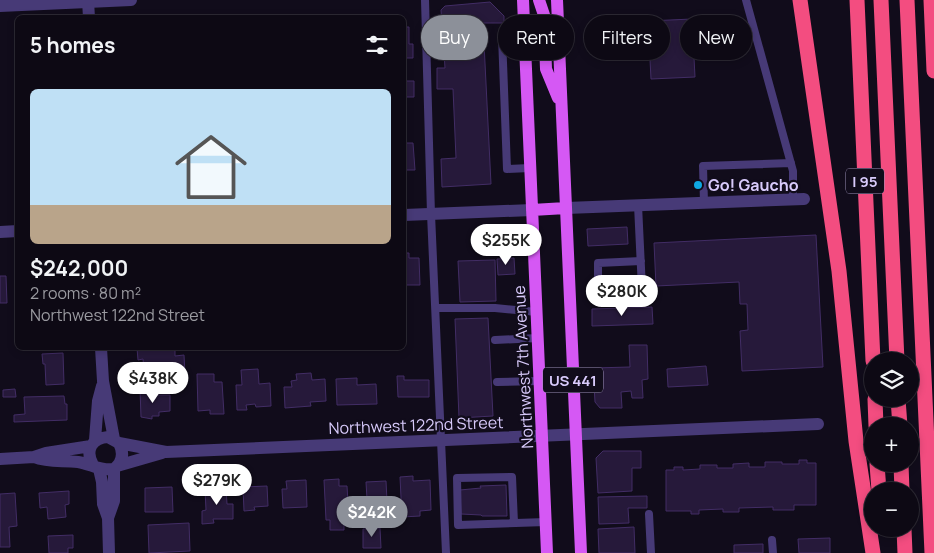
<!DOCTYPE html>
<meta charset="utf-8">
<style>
body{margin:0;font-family:Manrope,sans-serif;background:#1b1722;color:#f1f3f6;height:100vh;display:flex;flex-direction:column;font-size:19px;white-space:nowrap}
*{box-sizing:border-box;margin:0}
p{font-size:16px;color:#9a9aa0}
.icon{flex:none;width:28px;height:28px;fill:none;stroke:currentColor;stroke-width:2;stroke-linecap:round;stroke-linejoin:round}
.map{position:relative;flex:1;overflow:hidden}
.details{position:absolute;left:15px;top:15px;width:391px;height:335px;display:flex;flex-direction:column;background:#0d0914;border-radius:8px;box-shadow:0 2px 8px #0003,0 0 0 1px #2d2a34}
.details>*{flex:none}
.top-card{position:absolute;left:421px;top:15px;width:438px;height:45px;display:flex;gap:10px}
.controls{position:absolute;left:864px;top:352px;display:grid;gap:10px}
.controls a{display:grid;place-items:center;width:55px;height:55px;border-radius:50%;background:#0d0914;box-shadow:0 2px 8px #0003,0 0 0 1px #2d2a34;font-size:25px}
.price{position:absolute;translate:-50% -42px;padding:0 11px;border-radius:18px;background:#fff;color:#222;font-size:16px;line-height:32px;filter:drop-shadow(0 1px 2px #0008)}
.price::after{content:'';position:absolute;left:50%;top:30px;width:15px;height:11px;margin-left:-8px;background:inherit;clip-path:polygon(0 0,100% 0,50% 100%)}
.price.active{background:#8c9099;color:#fff}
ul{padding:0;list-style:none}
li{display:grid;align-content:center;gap:10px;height:265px;padding:0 15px}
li+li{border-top:1px solid #2d2a34}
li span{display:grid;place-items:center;height:155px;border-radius:8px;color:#555}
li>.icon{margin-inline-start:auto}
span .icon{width:90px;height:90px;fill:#fffc;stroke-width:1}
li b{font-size:21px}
h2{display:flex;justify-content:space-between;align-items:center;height:60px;padding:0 15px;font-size:21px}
.chip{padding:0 18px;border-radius:22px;background:#0d0914;box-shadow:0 2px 8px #0003,0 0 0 1px #2d2a34;font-size:18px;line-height:45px}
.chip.active{background:#8c9099;color:#fff}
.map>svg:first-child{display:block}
</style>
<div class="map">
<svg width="934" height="553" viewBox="0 0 934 553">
<rect width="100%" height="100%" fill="#110c1b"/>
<path fill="#26193a" stroke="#422d65" d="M490,2L504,16V23H483L491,184L442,187L441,159L456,158L453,89H437V68H445L441,10L445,6Z
M692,19L695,77L651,79L648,21Z
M404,27H409V44H413V58H404Z
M404,81H414V97H404Z
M404,143H413L415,170H404Z
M627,227L628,244L588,246L587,229Z
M816,235L823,367L742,371L740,331L748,330L747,304H740L739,282L656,286L654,243Z
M404,253H409V258H419L420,285H404Z
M514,258L515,274L498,275L497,259Z
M495,260L496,301L460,302L458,261Z
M0,276H6L7,303H0Z
M652,307L653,324L592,326V309Z
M488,318L493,416L459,418L455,319Z
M629,345H647L648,379L642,380L643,398H632L631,391L621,392L622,408H600L595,402L593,368L630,367Z
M137,348H175V356L184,355L185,375L149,377V368L144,369L143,359L138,360Z
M63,353L64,384L46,385L45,364H43L42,354Z
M706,366L708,385L668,387L667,369Z
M258,369L259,384L270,383L271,406L256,407L255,404L246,405L247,410H237L236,385H242L241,370Z
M311,373L312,380L325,379L326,401L310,402L311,406L285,408L284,387H292L291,381L297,380L296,374Z
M197,374H214V382H222L224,414H210V410L198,411Z
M397,376H404V380H429V397H398Z
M357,378V385L376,384L377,404L337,405L336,379Z
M15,389L16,397H3V390Z
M140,389H150V395H170V411L159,412V416H152V419L141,417Z
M64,396L65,404H67V420L14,422V415L25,414L24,397Z
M603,451H641V468H632V491L598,493L596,458Z
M799,460H807V463H816V505H794V510H773V507L739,508V512H723V509L699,510V514H691V511H666V470H674V467H683V470L700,469V465H717V468H733V464L749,463V467H765V462H782V464H799Z
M413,476V481L430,480L431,510L420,511V516L402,517L400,477Z
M339,479V486H347L349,519H344V530H330V520H326L324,480Z
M306,480L307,507L283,508L282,489H287L286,481Z
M386,481L387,501H390V509H373V505H365V499H367L366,482Z
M506,485L507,516H482L481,515L461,514L460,490L481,488L480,486Z
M267,486L268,506L254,507L255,510L244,511L243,487Z
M172,487L173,512H145V488Z
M226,488L227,504H233V519H213L214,523L202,524V511L206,510L205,489Z
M69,491V504L65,505L66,517L48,519L47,507L40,508L39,493Z
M15,493L17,526L9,527L10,547H0V494Z
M647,496V508H628L629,523L599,524L598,497Z
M189,523L190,551L149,553L148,525Z
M634,527L635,553H599L598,529Z
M380,528L381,548H363V529Z
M73,535V548H68V553H49L48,536Z
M830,538V553H799L798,539Z
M763,544V553H734V545Z"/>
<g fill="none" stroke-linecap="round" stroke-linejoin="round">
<path stroke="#473a77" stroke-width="8" d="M425,0L431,214L446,553
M746,0L793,171V199
M524,35L502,36L507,169L530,168
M704,203L703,166L791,163
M638,205L642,289L598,291V263L641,261
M436,308H495L537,312
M495,340L538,338
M497,382L540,381
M649,514L651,553
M514,523L512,477L457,478L458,525L546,522
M772,540L773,553"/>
<path stroke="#473a77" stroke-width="12" d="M88,0L89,18
M0,6L131,0
M566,208L804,199
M404,215L532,210
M0,232L18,231
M101,348L103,381L114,439
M95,440L98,401L102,386
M119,443L166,452L818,424
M34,457C49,463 62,460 78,462C91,464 100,471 114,469C123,462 124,453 119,443L108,437C91,438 85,451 93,465
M0,459L34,457L46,453L91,446
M117,466L162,453
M99,469L102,482L103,504L108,518L109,553
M108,518L114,501V469"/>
<path stroke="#d558f4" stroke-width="12" d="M523,0L547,553
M539,0L544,15L546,69L558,98
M557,0L581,553
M532,210L566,208"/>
<path stroke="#f34d80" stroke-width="15" d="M800,0L839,271L856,441L873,553
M857,0L873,361
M881,0L897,361
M907,0L932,553
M931,0L934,71
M875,399L876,426
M898,399L900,426
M877,464L879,491
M901,464L902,491
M904,529L905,553"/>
</g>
<circle fill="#0fa8e2" stroke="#110c1b" stroke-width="2" cx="698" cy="185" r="5"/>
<g text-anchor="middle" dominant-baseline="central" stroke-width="4.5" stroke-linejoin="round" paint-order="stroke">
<g fill="#110c1b" stroke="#9c91b8" stroke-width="1">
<rect x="846" y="168.5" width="38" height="25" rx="4"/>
<rect x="543" y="367.5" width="60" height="25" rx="4"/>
</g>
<g font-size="15" font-weight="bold" fill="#d8cafb">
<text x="865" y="181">I 95</text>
<text x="573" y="380">US 441</text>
</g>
<g font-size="16" font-weight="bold" fill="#d8cafb" stroke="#110c1b" text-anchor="start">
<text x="708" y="185">Go! Gaucho</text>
</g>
<g font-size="16" fill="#d8cafb" stroke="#110c1b">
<text transform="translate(523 367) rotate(-93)">Northwest 7th Avenue</text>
<text transform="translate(416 425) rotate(-2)">Northwest 122nd Street</text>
</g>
</g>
</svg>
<div class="controls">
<a><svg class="icon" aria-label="layers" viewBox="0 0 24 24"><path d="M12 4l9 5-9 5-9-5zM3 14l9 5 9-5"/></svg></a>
<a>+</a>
<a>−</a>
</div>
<b class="price" style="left:506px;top:266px">$255K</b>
<b class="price" style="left:622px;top:317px">$280K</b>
<b class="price" style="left:153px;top:404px">$438K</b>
<b class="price" style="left:217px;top:506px">$279K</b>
<b class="price active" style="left:372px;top:538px">$242K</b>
<div class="top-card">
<a class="chip active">Buy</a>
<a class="chip">Rent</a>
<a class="chip">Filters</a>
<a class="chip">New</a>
</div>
<section class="details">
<h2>5 homes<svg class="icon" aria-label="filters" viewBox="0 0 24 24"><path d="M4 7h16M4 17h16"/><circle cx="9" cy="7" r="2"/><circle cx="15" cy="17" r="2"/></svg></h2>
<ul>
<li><span style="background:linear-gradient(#bfe0f5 75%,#b9a48a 0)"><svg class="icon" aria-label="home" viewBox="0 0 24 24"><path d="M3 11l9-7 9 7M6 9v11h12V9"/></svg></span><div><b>$242,000</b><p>2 rooms · 80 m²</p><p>Northwest 122nd Street</p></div></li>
</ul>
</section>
</div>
